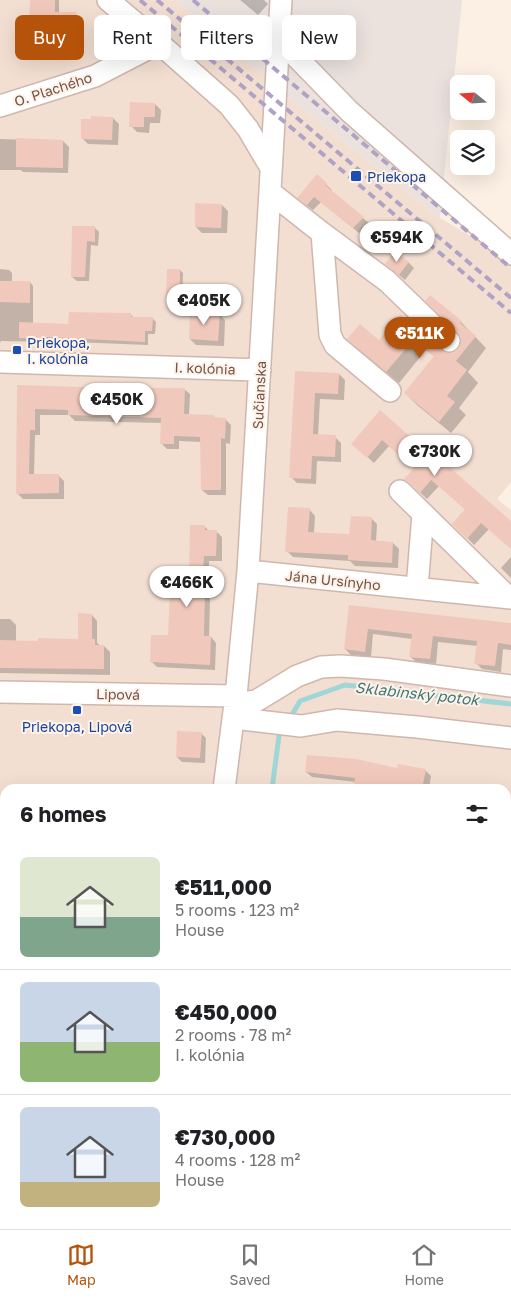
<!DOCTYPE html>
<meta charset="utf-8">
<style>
body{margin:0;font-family:"Golos Text",sans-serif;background:#f6f6f6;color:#202124;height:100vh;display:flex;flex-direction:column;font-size:19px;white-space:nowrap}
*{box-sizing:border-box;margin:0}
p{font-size:16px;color:#757577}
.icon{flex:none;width:28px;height:28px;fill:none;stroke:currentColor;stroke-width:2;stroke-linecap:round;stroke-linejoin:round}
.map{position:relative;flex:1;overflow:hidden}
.panel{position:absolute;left:0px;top:784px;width:511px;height:446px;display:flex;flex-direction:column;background:#fff;border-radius:15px 15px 0 0;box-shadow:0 5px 20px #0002}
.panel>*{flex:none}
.banner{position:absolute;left:15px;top:15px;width:481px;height:45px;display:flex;gap:10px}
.needle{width:32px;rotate:288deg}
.controls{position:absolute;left:450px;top:75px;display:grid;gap:10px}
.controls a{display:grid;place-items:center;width:45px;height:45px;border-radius:8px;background:#fff;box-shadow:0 5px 20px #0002;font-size:25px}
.price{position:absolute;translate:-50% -42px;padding:0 11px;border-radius:18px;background:#fff;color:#222;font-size:16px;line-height:32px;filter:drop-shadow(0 1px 2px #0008)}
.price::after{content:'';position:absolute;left:50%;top:30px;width:15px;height:11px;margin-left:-8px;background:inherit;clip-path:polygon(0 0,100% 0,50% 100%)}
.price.active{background:#b45309;color:#fff}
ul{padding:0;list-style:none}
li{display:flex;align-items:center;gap:15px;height:125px;padding:0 20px}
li+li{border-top:1px solid #e0e0e0}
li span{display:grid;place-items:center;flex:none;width:140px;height:100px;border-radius:8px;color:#555}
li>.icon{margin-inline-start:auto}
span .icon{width:60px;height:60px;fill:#fffc;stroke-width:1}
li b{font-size:21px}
h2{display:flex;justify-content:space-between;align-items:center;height:60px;padding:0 20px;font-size:21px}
.chip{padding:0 18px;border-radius:8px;background:#fff;box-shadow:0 5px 20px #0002;font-size:18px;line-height:45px}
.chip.active{background:#b45309;color:#fff}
.menu{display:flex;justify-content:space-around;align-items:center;height:70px;border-top:1px solid #e0e0e0;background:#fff;font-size:14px;color:#757577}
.menu a{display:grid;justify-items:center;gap:2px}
.menu .active{color:#b45309}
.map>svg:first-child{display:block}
</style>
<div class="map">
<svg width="511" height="1229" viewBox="0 0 511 1229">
<rect width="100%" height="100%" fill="#fcefe3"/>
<path fill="#f3dfd2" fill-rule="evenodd" d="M0,0H176L298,105L440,218L511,260V482L497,499L511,510V1229H0ZM5,789H506V1225H5Z"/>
<path fill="#ebe2de" d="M176,0H462L440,218L298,105Z"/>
<path fill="#0003" d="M31,0H59V13L76,14L80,18V34L56,33L54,31H39L30,23Z
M240,0H264L268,4L258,15Z
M155,104L161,110L160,123H150L149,133L137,132L131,126Z
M113,118L119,124L118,145L88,144L82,138L92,120Z
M0,139L63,141L69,147L68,173L23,172L21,170H0Z
M317,176L332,190L331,191L369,223L359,233L321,202L313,210L305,204Z
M222,205L228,211L227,233H202L196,227Z
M74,227H94L99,232L98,246L91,245L89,281H77L72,277Z
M408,262L414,268L405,280L393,270Z
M0,269L9,270L12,273V282H30L33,286V323L69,325L130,314L134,318H152L156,322L155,334H148V345L48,341V342L1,341L0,343Z
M180,270L183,273L182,303L170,302L167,300Z
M430,297L461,322L486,348L468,372L478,383L459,408L466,415L451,433L417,405L405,393L435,357L426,350L399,383L361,351L349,339L379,341L401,317L440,351L446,354H453L459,351L462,345V337Z
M219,314L225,320L224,346L196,345L190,339Z
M296,372L339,374L345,380L344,400L320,399L318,436L335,437L341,443V462L317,461L316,484L297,483L291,477Z
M18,386L118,389H184L190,394L189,415L213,416L216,419H225L231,425L230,444L226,443V495H208L202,490V442L179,441V449H167L162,444V423L75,421L69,415H40V435H35L34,475H58L64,481V499H23L18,494Z
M380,412L428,454L511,522V548L489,529L474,545L454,524L466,510L439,486L427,499L406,479L415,469L389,446L374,463L360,450Z
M309,509L315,516L314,533L351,536L371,518L377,524L376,542L393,543L399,549L398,568L355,566L350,561L293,557L287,551Z
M204,526L209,531H216L222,537V561H209L208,596L210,599L209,637H211L216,643L215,670L157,667L151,661L170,636L171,592L168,590L190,572Z
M511,557V578L501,568Z
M350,607L511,624V650L503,649L501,672L482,669L476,663L478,646L438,642L436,664L416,662L410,656L412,639L373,634L371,657L351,655L345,649Z
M92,615L97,621V643L101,646H104L110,652V675L0,673V619H10L16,625V641L39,642L79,640Z
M201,733L206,738L205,763L182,762L177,757Z
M399,765L426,771L431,776L429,789H354L356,782L312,777L306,772L398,769Z
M510,1078H511V1117L506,1112V1099Z
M0,1151L3,1155H5V1184H1L0,1210Z
M0,1212L5,1213V1225H86V1227H91L92,1229H0Z
M251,1225H297L316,1229H250Z
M386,1225H404L403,1229H385Z
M441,1225H480L500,1229H440Z"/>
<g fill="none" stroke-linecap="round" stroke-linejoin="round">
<path stroke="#9fd6d6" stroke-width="5" d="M289,720L300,701L345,685L511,704
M272,789L279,736L283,729
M212,1229V1225"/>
</g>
<path fill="#f1c9bc" d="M30,0H55V12H76V30H51V27H34V24H29Z
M130,102L155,103V117H144V127H129Z
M91,116L113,117L112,140L81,139V119H91Z
M16,138L63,140V168L16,167Z
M317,174L327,183L325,185L364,217L353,228L314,197L307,205L297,198Z
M195,203L222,204L221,228L195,227Z
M72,226H95V242L87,241L85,277H71Z
M395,251L409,262L399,275L385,264Z
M167,269H180V300H166Z
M0,281H30V303L0,302Z
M430,295L462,321L460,323L476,336L456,361L467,370L447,396L455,402L439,422L404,393L434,356L414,339L386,372L347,339L360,324L379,340L400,315L408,322L409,320L441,350L446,353H453L458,350L461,344V337L458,332L425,301Z
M190,311L220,313L218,341L189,339Z
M69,312L131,313V317H153L152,331H145V342L45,337V339L19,338V322L68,324Z
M295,371L339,373L338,394L315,393L313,434L336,435L335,457L312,456L311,479L289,478Z
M17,385L118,388H185L184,414L214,415L213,417L226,418L225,439L221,438V490H201L200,437L174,436V444H160L161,418L68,415V410L35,409V430H30L29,474H59V493L16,494Z
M380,410L428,452L430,450L511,521V549L481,523L467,539L452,524L465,509L431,480L420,493L409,482L404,479L414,468L382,440L367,458L351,444Z
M288,507L310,508L308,532L349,534L351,516L372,517L371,540L393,542L392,563L348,560V555L285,552Z
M190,525H205V530H217L216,556H204L202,591L205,592L204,636H211L210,665L150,662L151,635H168L170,591L167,590V570L189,571Z
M349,605L511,623V645L498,643L495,666L474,664L477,641L433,636L430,659L409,657L412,634L368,629L365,652L344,649Z
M78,613L92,614V639H95V645H104V669L0,668V640L38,641V638L78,639Z
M177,731L202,732L200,758L176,757Z
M307,755L356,759L397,768L398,764L426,769L422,789H353L355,778L305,772Z"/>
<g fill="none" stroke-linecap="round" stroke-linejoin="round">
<g stroke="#cfb7ad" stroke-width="24">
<path id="minor" d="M108,0L159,43L229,105L248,129L271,168
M279,39L349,111L511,254
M0,106L95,76L159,43
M270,192L322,233L387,281L449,341
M322,233L330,335L335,345L390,391
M0,362L260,370
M400,491L509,598
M248,571L511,598
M417,588L423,514
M0,692L236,696
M235,704L256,701L297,676L321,667L341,666L384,669L511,686
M233,718L301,726L337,720L417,727L511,738
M224,789L236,696L248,571L281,0
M167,1229L168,1225
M328,1229L329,1225"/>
</g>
<use href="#minor" stroke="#fff" stroke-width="21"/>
<path stroke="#b0a2c5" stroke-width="4" stroke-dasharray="8 5" stroke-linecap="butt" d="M140,0L511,313
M157,0L511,298
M193,0L511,268"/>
</g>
<g fill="#1a4fb4" stroke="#fff3e9" stroke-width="2">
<rect x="350" y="170" width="12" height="12" rx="2.5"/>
<rect x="12" y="345" width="10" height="10" rx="2.5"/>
<rect x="72" y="705" width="10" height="10" rx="2.5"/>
</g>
<g text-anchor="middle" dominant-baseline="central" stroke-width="4" stroke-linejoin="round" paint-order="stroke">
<g font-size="14" fill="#73534a" stroke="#fff3e9">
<text transform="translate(53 89) rotate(-18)">O. Plachého</text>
<text transform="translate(205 368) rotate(2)">I. kolónia</text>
<text transform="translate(259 395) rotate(-87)">Sučianska</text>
<text transform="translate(333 580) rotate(6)">Jána Ursínyho</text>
<text transform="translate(118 694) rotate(1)">Lipová</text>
</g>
<g font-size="14" fill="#164399" stroke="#fff3e9" text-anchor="start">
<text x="367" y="176">Priekopa</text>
<text x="27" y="342">Priekopa,<tspan x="27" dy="16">I. kolónia</tspan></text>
<text x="77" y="726" text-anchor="middle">Priekopa, Lipová</text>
</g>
<g font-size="15" font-style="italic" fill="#3e7778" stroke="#fff3e9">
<text transform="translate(417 693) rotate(6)">Sklabinský potok</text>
</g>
</g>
</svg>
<div class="controls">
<a><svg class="needle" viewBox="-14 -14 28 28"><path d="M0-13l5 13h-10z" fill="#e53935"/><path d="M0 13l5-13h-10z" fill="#757577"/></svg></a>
<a><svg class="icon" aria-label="layers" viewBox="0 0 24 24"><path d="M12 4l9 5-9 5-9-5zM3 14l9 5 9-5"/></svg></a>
</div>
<b class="price" style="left:397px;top:263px">€594K</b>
<b class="price" style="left:204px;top:326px">€405K</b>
<b class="price active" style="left:420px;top:359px">€511K</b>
<b class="price" style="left:117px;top:425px">€450K</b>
<b class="price" style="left:435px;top:477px">€730K</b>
<b class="price" style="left:187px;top:608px">€466K</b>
<div class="banner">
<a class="chip active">Buy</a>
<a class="chip">Rent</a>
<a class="chip">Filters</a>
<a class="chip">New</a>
</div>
<section class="panel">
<h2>6 homes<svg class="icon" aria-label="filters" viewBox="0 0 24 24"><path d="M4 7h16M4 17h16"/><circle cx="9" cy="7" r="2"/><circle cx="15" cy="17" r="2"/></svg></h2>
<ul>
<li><span style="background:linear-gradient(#dfe7d0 60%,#7fa58c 0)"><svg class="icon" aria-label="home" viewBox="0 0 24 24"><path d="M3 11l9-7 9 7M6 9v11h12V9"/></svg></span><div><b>€511,000</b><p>5 rooms · 123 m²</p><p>House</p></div></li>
<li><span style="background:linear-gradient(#c9d6e8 60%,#8fb573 0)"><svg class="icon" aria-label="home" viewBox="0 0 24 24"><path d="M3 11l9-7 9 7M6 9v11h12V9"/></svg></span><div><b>€450,000</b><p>2 rooms · 78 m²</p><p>I. kolónia</p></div></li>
<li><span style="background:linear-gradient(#c9d6e8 75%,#c2b280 0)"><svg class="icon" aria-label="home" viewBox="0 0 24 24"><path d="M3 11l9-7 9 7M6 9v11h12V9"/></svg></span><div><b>€730,000</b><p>4 rooms · 128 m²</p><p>House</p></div></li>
</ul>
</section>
</div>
<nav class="menu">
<a class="active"><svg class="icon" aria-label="map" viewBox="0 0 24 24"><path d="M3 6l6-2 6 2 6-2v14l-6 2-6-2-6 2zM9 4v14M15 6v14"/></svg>Map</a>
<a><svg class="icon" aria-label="saved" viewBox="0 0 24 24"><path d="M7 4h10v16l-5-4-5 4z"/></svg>Saved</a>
<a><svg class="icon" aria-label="home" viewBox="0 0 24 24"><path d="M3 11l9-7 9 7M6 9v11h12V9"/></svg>Home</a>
</nav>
